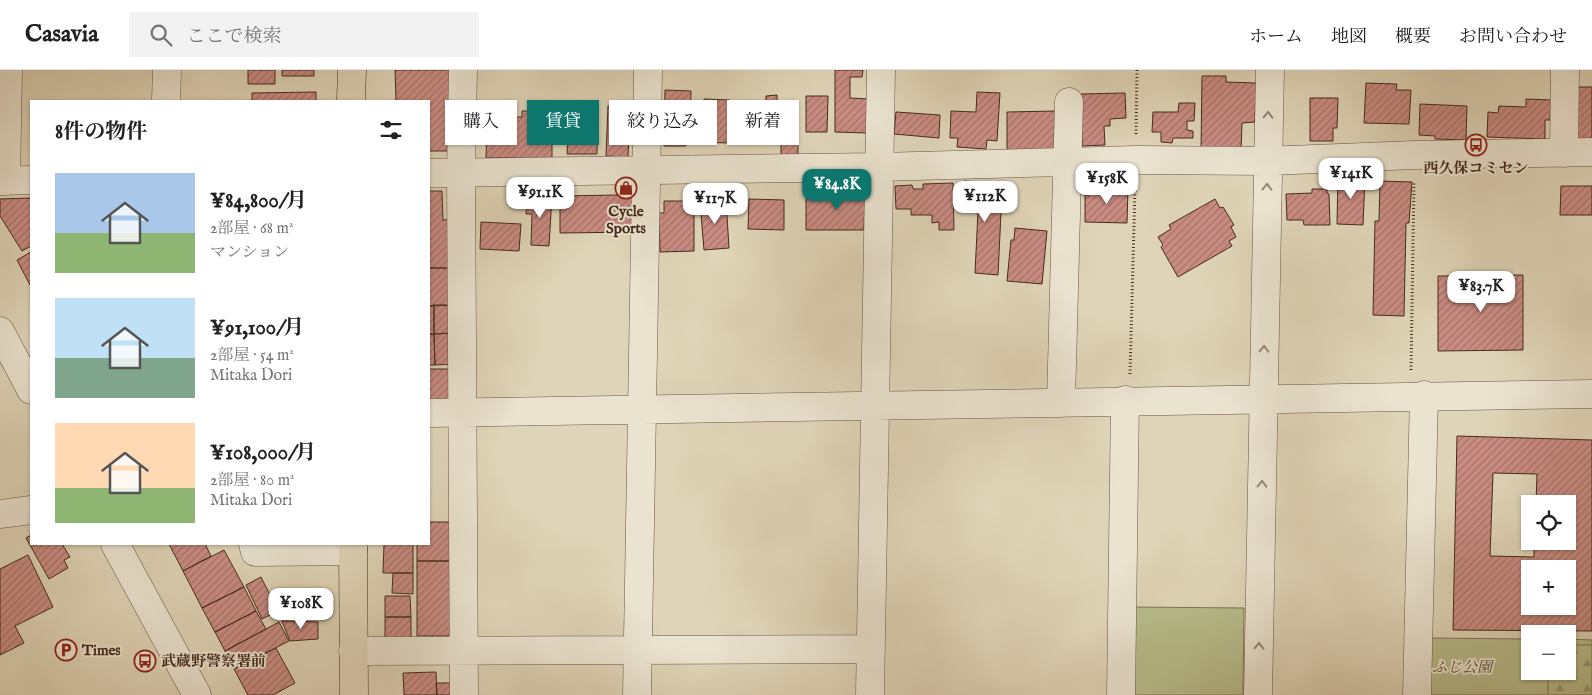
<!DOCTYPE html>
<html lang="ja">
<meta charset="utf-8">
<style>
body{margin:0;font-family:"IM FELL English","Noto Serif JP",serif;background:#f2f2f2;color:#202124;height:100vh;display:flex;flex-direction:column;font-size:19px;white-space:nowrap}
*{box-sizing:border-box;margin:0}
p{font-size:16px;color:#757577}
.icon{flex:none;width:28px;height:28px;fill:none;stroke:currentColor;stroke-width:2;stroke-linecap:round;stroke-linejoin:round}
.map{position:relative;flex:1;overflow:hidden}
.drawer{position:absolute;left:30px;top:30px;width:400px;height:445px;display:flex;flex-direction:column;background:#fff;border-radius:0px;box-shadow:0 1px 4px #0004}
.drawer>*{flex:none}
.banner{position:absolute;left:445px;top:30px;width:475px;height:45px;display:flex;gap:10px}
.tools{position:absolute;left:1521px;top:425px;display:grid;gap:10px}
.tools a{display:grid;place-items:center;width:55px;height:55px;border-radius:0px;background:#fff;box-shadow:0 1px 4px #0004;font-size:25px}
.price{position:absolute;translate:-50% -42px;padding:0 11px;border-radius:10px;background:#fff;color:#222;font-size:16px;line-height:32px;filter:drop-shadow(0 1px 2px #0008)}
.price::after{content:'';position:absolute;left:50%;top:30px;width:15px;height:11px;margin-left:-8px;background:inherit;clip-path:polygon(0 0,100% 0,50% 100%)}
.price.current{background:#0f766e;color:#fff}
ul{padding:0;list-style:none}
li{display:flex;align-items:center;gap:15px;height:125px;padding:0 25px}
li span{display:grid;place-items:center;flex:none;width:140px;height:100px;border-radius:0px;color:#555}
li>.icon{margin-inline-start:auto}
span .icon{width:60px;height:60px;fill:#fffc;stroke-width:1}
li b{font-size:21px}
h2{display:flex;justify-content:space-between;align-items:center;height:60px;padding:0 25px;font-size:21px}
.chip{padding:0 18px;border-radius:0px;background:#fff;box-shadow:0 1px 4px #0004;font-size:18px;line-height:45px}
.chip.current{background:#0f766e;color:#fff}
header{display:flex;align-items:center;gap:30px;box-sizing:border-box;height:70px;padding:0 25px;background:#fff;border-bottom:1px solid #e0e0e0}
header strong{font-size:24px}
nav{display:flex;gap:28px;margin-inline-start:auto;font-size:18px}
.search{width:350px;height:45px;background:#f2f2f2;display:flex;align-items:center;gap:12px;box-sizing:border-box;padding:0 18px;border-radius:0px;color:#757577;font-size:19px}
.map>svg:first-child{display:block}
</style>
<header>
<strong>Casavia</strong>
<div class="search"><svg class="icon" aria-label="search" viewBox="0 0 24 24"><circle cx="10" cy="10" r="6"/><path d="M15 15l6 6"/></svg>ここで検索</div>
<nav><a>ホーム</a><a>地図</a><a>概要</a><a>お問い合わせ</a></nav>
</header>
<div class="map">
<svg width="1592" height="625" viewBox="0 0 1592 625">
<defs>
<pattern id="forest-firs" width="22" height="20" patternUnits="userSpaceOnUse" patternTransform="scale(1.25)"><rect width="22" height="20" fill="#b7bb8a"/><path d="M5 1l3.5 6h-7zM16 11l3.5 6h-7z" fill="#979870"/></pattern>
<pattern id="building-hatch" width="6" height="6" patternUnits="userSpaceOnUse" patternTransform="scale(1.25)"><rect width="6" height="6" fill="#ca8c83"/><path d="M-1 1l2-2M0 6l6-6M5 7l2-2" fill="none" stroke="#a6736b"/></pattern>
</defs>
<rect width="100%" height="100%" fill="#dfd4b7"/>
<filter id="stains"><feTurbulence type="fractalNoise" baseFrequency=".004" numOctaves="4"/><feColorMatrix values="0 0 0 0 .2 0 0 0 0 .09 0 0 0 0 .02 0 0 0 .5 -.17"/></filter>
<radialGradient id="worn" r=".72"><stop offset=".6" stop-color="#630" stop-opacity="0"/><stop offset="1" stop-color="#630" stop-opacity=".3"/></radialGradient>
<path fill="#b7bb8a" stroke="#7f7254" d="M1132,537L1244,538L1243,625H1130Z
M1429,568L1530,569V601H1568V569L1592,570V625H1427Z"/>
<path fill="url(#forest-firs)" stroke="#7f7254" d="M1568,575H1592V625H1548V601H1568Z"/>
<path fill="url(#building-hatch)" stroke="#472a1d" fill-rule="evenodd" d="M248,0H275V14H248Z
M282,0H314V6H282Z
M395,0H451L453,81H429V31H396Z
M835,0H863L862,7H850V28L869,29L868,63L835,62Z
M1202,6H1226V12L1256,13L1255,52L1242,53L1241,81L1201,80Z
M1366,13L1397,14L1396,20H1411L1409,54L1364,53Z
M1575,17H1592V70L1579,69L1574,65Z
M665,20L691,21L690,72L686,71V76H664Z
M316,22V31H252V23Z
M977,22L1000,23L997,71L987,70L986,79L957,77L958,68H950L951,41L976,42Z
M1125,23L1126,48L1110,49V56H1104L1105,75L1082,76L1081,24Z
M777,25V34H797V54L792,55V67H776V74H755V69H748V72H740V34H766V26Z
M806,26H828L827,62H806Z
M1310,28H1338L1337,58H1333V71H1310Z
M704,29L730,30L729,73L699,72L700,33L704,32Z
M1526,29L1551,30L1550,50H1545V69L1487,67L1488,42L1498,43L1499,36L1526,37Z
M569,33L598,34L597,84H567Z
M1179,33H1195L1194,51H1187V60L1193,61V68H1173L1172,73L1161,72V62H1152L1153,42H1178Z
M1420,34L1467,36L1466,70L1435,69V66L1419,65Z
M608,36L630,37L628,87L606,86Z
M478,38H502L501,47H522V41H552V88H486L487,58H478Z
M1056,41L1057,78L1007,82V42Z
M896,42L940,45L939,68L894,64Z
M781,73H798V86H781Z
M1338,106L1365,107L1363,155L1337,154Z
M618,110H637V162L560,163V126L618,125Z
M964,111L996,113V122H1002L998,205L975,203L978,142L962,141Z
M1380,111L1412,112L1409,153H1406L1404,246L1373,245L1375,151H1379Z
M953,113L954,160H939V152L932,153V145H911V139H896L895,116L912,115L913,119H923V114Z
M1561,116H1592V145H1560Z
M1090,117L1128,118L1127,153L1085,152V125H1089Z
M1312,119H1327V123L1329,124L1330,155H1304L1303,150H1287L1286,124L1312,123Z
M844,120H865L864,160H806V129L820,128V123H844Z
M429,121H442L443,150L457,149L458,198H429Z
M527,126H552L549,176L531,175L532,144H526Z
M31,128V176L22,181L0,146V129Z
M749,129L784,130V160L748,159Z
M1215,129L1220,138L1223,137L1234,155L1231,157L1236,167L1229,171L1232,176L1178,207L1161,177L1163,175L1158,167L1171,159L1169,155Z
M726,130L729,178L704,180L700,132Z
M664,131H685V136H694V181L660,182L659,143H664Z
M481,152L521,154L519,181L480,179Z
M1015,158L1047,161L1042,214L1007,211L1011,170H1014Z
M31,182V214L30,215L17,190Z
M429,198H458V235L429,236Z
M1523,205V280L1438,281V206Z
M434,235V264H429V236Z
M434,235H458L459,263L434,264Z
M449,263L460,294L435,295L434,264Z
M429,264H434L435,295H429Z
M429,299H458L459,329L429,330Z
M1457,366L1592,370V561L1453,560ZM1493,403L1537,404L1536,434H1568V471H1534V487L1490,486ZM1530,499H1568V536H1530Z
M429,452H450V491H417V474H429Z
M31,465V474H62L70,487L64,490L68,498L49,509L26,468Z
M169,474H205L211,486L183,501Z
M384,474H413V503H383Z
M224,480L244,517L202,538L183,501Z
M28,485L53,537L15,556L24,573L0,585V499Z
M417,491H450V566H417Z
M393,503H413V524L392,523Z
M261,507L278,541L262,549L246,515Z
M244,517L256,541L215,562L202,538Z
M385,526H410L411,547H385Z
M256,541L266,559L225,581L215,562Z
M385,547H411V569H385Z
M282,551L318,552V569L290,571Z
M279,552L289,571L234,599L225,581Z
M276,578L295,613L273,625H248L234,599Z
M436,602L437,625H404L403,603Z
M436,613H452V625H437Z"/>
<g fill="none" stroke-linecap="round" stroke-linejoin="round">
<g stroke="#6d5444" stroke-width="29">
<path id="minor" d="M463,0L461,102L464,625
M166,31L167,0
M1564,83L1565,0
M429,103L879,97L1136,90L1267,91L1414,85L1592,82
M0,111L31,110
M6,111L8,0
M0,261L31,320
M1061,333L1069,32
M429,343L1592,324
M0,444L31,440
M115,474L197,625
M253,474L255,482L353,481
M353,581L871,579
M637,625L648,0
M870,625L881,0
M1121,625L1125,330
M1258,625L1270,0
M1417,625L1424,325"/>
</g>
<g stroke="#472a1d" stroke-width="29">
<path id="major" d="M351,31L352,0
M353,474L354,625"/>
</g>
<path stroke="#472a1d" stroke-width="3" stroke-dasharray="1 2.5" stroke-linecap="butt" d="M1136,64L1137,0
M1411,300L1414,111
M1130,304L1135,118"/>
<use href="#minor" stroke="#eae3d0" stroke-width="28"/>
<use href="#major" stroke="#dfd4b7" stroke-width="28"/>
</g>
<defs><path id="oneway-chevron" d="M-2-3.5L2.5 0L-2 3.5" fill="none" stroke-width="1.6" stroke-linecap="round" stroke-linejoin="round" transform="scale(1.25)"/></defs>
<g stroke="#988676">
<use href="#oneway-chevron" transform="translate(1268 45) rotate(-88)"/>
<use href="#oneway-chevron" transform="translate(1267 117) rotate(-89)"/>
<use href="#oneway-chevron" transform="translate(1264 279) rotate(-89)"/>
<use href="#oneway-chevron" transform="translate(1262 414) rotate(-89)"/>
<use href="#oneway-chevron" transform="translate(1259 576) rotate(-89)"/>
</g>
<defs>
<g id="bus-ring" transform="scale(1.125)"><circle r="9.5" fill="#eae3d0" stroke="#8f2418" stroke-width="1.5"/><path d="M-5-6H5V4H4V6H2V4H-2V6H-4V4H-5ZM-3.5-4V0h7V-4ZM-3.5 1.2v1.5H-2V1.2ZM2 1.2v1.5H3.5V1.2Z" fill="#8f2418"/></g>
<g id="shop-ring" transform="scale(1.125)"><circle r="9.5" fill="#eae3d0" stroke="#8f2418" stroke-width="1.5"/><path d="M-5-2.5h2.3a2.7 3.5 0 0 1 5.4 0H5L5.5 6h-11ZM-1.5-2.5h3a1.5 2.3 0 0 0-3 0Z" fill="#8f2418"/></g>
<g id="parking-ring" transform="scale(1.125)"><circle r="9.5" fill="#eae3d0" stroke="#8f2418" stroke-width="1.5"/><path d="M-3.5-5.5H1a3.5 3.5 0 0 1 0 7H-1V5.5H-3.5ZM-1-3.4V-.6H.8a1.4 1.4 0 0 0 0-2.8Z" fill="#8f2418"/></g>
</defs>
<g fill-rule="evenodd">
<use href="#bus-ring" x="1476" y="75"/>
<use href="#shop-ring" x="626" y="118"/>
<use href="#parking-ring" x="66" y="580"/>
<use href="#bus-ring" x="145" y="591"/>
</g>
<g text-anchor="middle" dominant-baseline="central" stroke-width="4" stroke-linejoin="round" paint-order="stroke">
<g font-size="15" font-weight="bold" fill="#472a1d" stroke="#eae3d0">
<text x="1476" y="98">西久保コミセン</text>
<text x="626" y="141">Cycle<tspan x="626" dy="17">Sports</tspan></text>
<text x="82" y="580" text-anchor="start">Times</text>
<text x="161" y="591" text-anchor="start">武蔵野警察署前</text>
</g>
<g font-size="15" font-style="italic" fill="#5d4733" stroke="#eae3d0">
<text x="1462" y="597">ふじ公園</text>
</g>
</g>
<rect width="100%" height="100%" filter="url(#stains)"/>
<rect width="100%" height="100%" fill="url(#worn)"/>
</svg>
<div class="tools">
<a><svg class="icon" aria-label="locate" viewBox="0 0 24 24"><circle cx="12" cy="12" r="6"/><path d="M12 2v4M12 18v4M2 12h4M18 12h4"/></svg></a>
<a>+</a>
<a>−</a>
</div>
<b class="price" style="left:1351px;top:130px">¥141K</b>
<b class="price" style="left:1107px;top:135px">¥158K</b>
<b class="price current" style="left:837px;top:141px">¥84.8K</b>
<b class="price" style="left:540px;top:149px">¥91.1K</b>
<b class="price" style="left:985px;top:153px">¥112K</b>
<b class="price" style="left:715px;top:155px">¥117K</b>
<b class="price" style="left:1481px;top:243px">¥83.7K</b>
<b class="price" style="left:301px;top:560px">¥108K</b>
<div class="banner">
<a class="chip">購入</a>
<a class="chip current">賃貸</a>
<a class="chip">絞り込み</a>
<a class="chip">新着</a>
</div>
<section class="drawer">
<h2>8件の物件<svg class="icon" aria-label="filters" viewBox="0 0 24 24"><path d="M4 7h16M4 17h16"/><circle cx="9" cy="7" r="2"/><circle cx="15" cy="17" r="2"/></svg></h2>
<ul>
<li><span style="background:linear-gradient(#a9c7e8 60%,#8fb573 0)"><svg class="icon" aria-label="home" viewBox="0 0 24 24"><path d="M3 11l9-7 9 7M6 9v11h12V9"/></svg></span><div><b>¥84,800/月</b><p>2部屋 · 68 m²</p><p>マンション</p></div></li>
<li><span style="background:linear-gradient(#bfe0f5 60%,#7fa58c 0)"><svg class="icon" aria-label="home" viewBox="0 0 24 24"><path d="M3 11l9-7 9 7M6 9v11h12V9"/></svg></span><div><b>¥91,100/月</b><p>2部屋 · 54 m²</p><p>Mitaka Dori</p></div></li>
<li><span style="background:linear-gradient(#ffd9b3 65%,#8fb573 0)"><svg class="icon" aria-label="home" viewBox="0 0 24 24"><path d="M3 11l9-7 9 7M6 9v11h12V9"/></svg></span><div><b>¥108,000/月</b><p>2部屋 · 80 m²</p><p>Mitaka Dori</p></div></li>
</ul>
</section>
</div>
